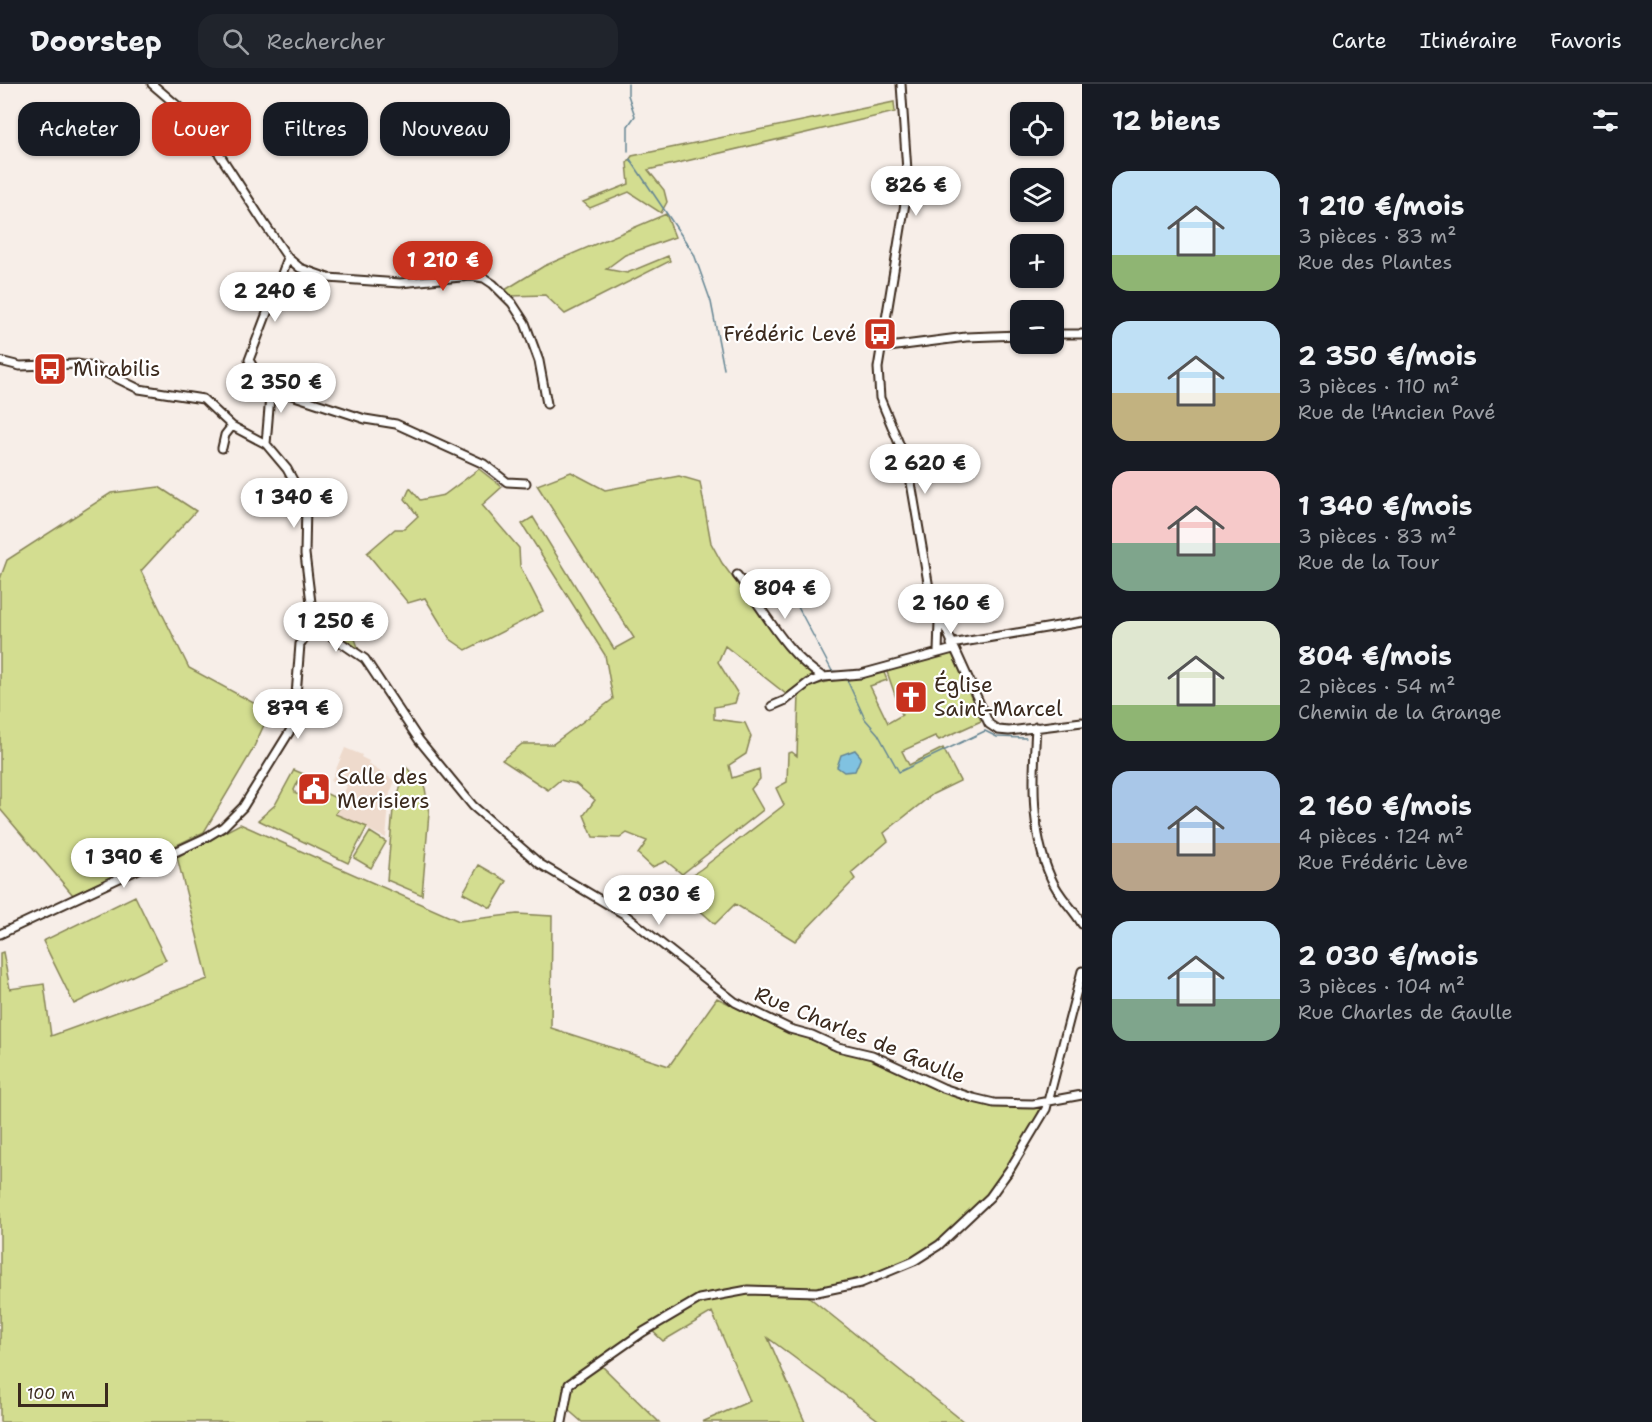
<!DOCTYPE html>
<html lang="fr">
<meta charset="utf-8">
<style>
body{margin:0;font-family:"Shantell Sans",sans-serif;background:#20242c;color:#f1f3f6;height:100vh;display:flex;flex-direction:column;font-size:22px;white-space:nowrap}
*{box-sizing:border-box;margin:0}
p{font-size:20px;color:#9ea1a6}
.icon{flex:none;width:33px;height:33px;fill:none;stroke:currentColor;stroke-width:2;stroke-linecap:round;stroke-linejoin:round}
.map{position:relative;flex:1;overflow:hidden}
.panel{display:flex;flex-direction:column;background:#171b24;width:570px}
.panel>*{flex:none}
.banner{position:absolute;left:18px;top:18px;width:570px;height:54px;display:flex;gap:12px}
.controls{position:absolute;left:1010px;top:18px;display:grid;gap:12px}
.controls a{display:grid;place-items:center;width:54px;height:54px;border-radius:12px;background:#171b24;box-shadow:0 2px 4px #0004;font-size:30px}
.scale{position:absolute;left:18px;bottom:15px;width:90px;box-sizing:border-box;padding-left:6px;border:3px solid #3b2a1e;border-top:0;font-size:16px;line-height:21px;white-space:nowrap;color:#3b2a1e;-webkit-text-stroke:4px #fff;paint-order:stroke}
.price{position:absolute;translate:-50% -51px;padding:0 14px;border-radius:21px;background:#fff;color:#222;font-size:20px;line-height:39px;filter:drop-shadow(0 2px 3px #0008)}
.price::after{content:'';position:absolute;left:50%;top:36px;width:18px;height:14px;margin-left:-9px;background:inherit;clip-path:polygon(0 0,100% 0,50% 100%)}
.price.active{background:#c8321e;color:#fff}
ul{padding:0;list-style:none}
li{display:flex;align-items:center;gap:18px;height:150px;padding:0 30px}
li span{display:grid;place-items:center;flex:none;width:168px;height:120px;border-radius:18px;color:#555}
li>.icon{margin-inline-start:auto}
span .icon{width:72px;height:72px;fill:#fffc;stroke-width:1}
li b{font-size:26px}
h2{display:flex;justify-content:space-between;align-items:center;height:72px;padding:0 30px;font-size:26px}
.chip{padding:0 21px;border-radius:18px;background:#171b24;box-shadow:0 2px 4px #0004;font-size:21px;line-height:54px}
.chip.active{background:#c8321e;color:#fff}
header{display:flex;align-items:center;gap:36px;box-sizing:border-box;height:84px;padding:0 30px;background:#171b24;border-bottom:2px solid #363941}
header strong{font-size:28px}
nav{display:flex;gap:33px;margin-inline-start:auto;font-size:21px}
.search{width:420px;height:54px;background:#20242c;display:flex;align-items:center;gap:15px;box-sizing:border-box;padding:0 21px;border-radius:18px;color:#9ea1a6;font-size:22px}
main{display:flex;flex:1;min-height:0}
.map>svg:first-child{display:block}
</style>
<header>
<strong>Doorstep</strong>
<div class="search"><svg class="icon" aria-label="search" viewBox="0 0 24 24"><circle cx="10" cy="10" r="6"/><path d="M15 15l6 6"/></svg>Rechercher</div>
<nav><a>Carte</a><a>Itinéraire</a><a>Favoris</a></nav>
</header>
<main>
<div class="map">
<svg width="1082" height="1338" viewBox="0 0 1082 1338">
<rect width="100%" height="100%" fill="#f7eee8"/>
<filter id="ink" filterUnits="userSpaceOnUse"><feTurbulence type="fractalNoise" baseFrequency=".0167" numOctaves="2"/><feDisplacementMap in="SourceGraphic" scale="12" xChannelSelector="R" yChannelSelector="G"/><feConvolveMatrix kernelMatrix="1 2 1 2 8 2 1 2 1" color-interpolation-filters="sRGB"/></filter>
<g filter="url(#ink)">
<path fill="#eedacc" d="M345,664L362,671L361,673L369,677L368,680L395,697L390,709L386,754L335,730L344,718L340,716L347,702L331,697Z"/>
<path fill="#d3dd90" stroke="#878457" stroke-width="1.5" d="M894,18L895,28L648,86L664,106L667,118L661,129L629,108L590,124L583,118L629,100L627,79L632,72Z
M666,130L675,153L625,171L606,185L627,189L668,172L670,177L565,230L545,211L511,212L505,206L544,182Z
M479,385L502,403L482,421L519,464L520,482L543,527L466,566L450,555L425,514L408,519L367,469L395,445H404L418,432L405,415L410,404L420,416L444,411Z
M571,388L605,406L679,392L700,398L711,459L722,479L788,568L816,592L803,597L786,610L725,562L718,578L738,610L735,619L714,623V635L745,639L751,652L746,670L729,681L732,694L759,685L760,695L751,705L763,726L682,790L666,777L652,783L638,770L647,757L627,749L620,754L593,753L584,731L595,716L576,700L560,696L548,706L502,676L522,660H553L613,615L605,571L522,440L533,433L614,565L634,554L537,401Z
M159,403L196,427L141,487L189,584L270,628L252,667L204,748L73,811L0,725V495L7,476L111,409Z
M349,538L359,566L333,548Z
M952,568L981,637L939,656L935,652L902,667L909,681L943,664L960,697L933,710L884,749L888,757L851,789L855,795L795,857L735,820L715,840L674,803L701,785L784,721L776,704L787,698L788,669L792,668L797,672L799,610L807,603L882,584L887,596L870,602L888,639L902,631L886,585Z
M407,684L425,704L429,729L422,811L387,796L393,725Z
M294,686L308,692L306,696L300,693L294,706L296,710L318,714L321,707L344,718L335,730L367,743L348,779L258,736L275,721Z
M240,740L459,837L517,830L552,832L551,944L669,982L717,914L775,942L880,976L941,1006L991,1023L1041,1022C1033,1042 1027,1067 1015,1086C1009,1097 997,1108 988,1118C935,1178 887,1199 809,1213L964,1338H881L768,1254L805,1338H702L750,1317L712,1228L663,1257L649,1244L599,1279L659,1338H582L566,1324L562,1338H0V869L3,868L10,905L44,900L51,952L208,895L177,773Z
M370,748L386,758L371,784L354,774Z
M479,781L507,797L491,824L463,809Z
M135,812L166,876L74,920L43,857Z"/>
<path fill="#80c2e1" stroke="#648593" stroke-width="1.5" d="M855,666L861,673L855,687L844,688L837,683L841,671Z"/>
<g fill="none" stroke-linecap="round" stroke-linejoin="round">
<path stroke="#648593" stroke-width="1.5" d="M628,67V42L635,32L628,11V0
M630,75L694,170L711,218L724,285
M790,508L832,587L841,588
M847,596L865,635L878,650L899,688L985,647L997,653L1026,654"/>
<g stroke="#3b2a1e" stroke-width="11">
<path id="minor" d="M152,0L201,42L264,139L288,174L300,184L328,194L400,199L471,192L484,194L493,200L512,219L525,239L539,277L547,320
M901,0L908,101L878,284L880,314L908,381L930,510L989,640L998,646L1009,647L1082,638
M1053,250H1082
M881,264L966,253L1020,251
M0,277L20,282L77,280L94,283L139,305L203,315L232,342L266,360L287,385L306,420L305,470L313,535
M267,303L365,335L396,340L484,380L507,398L526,399
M266,360L270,312L249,276L288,174
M222,364L225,351L232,342
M737,491C765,526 784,569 823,593
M308 542a7 7 0 1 1 14 0a7 7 0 1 1-14 0Z
M321,545L365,575L419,656L473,722L540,780L624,830L735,918L790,945L812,951L838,963L872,971L943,1004L973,1014L994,1019L1033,1020L1082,1011
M951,560L1082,538
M938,568L939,538
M772,622L786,616L808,599L823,593L861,590L953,565
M1036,643C1033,692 1030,748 1051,794C1058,812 1073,824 1082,840
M0,850L205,754L223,743L243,723L290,647L294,637L300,560L309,547
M562,1338L569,1300L643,1248L699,1215L748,1206L817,1208L861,1199L914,1177L939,1161L990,1113L1010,1085L1046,1025L1082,887"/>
</g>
<use href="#minor" stroke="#fff" stroke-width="7"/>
</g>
</g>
<defs>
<g id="bus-square" transform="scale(1.725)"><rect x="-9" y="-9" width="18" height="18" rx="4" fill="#c8321e" stroke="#fff"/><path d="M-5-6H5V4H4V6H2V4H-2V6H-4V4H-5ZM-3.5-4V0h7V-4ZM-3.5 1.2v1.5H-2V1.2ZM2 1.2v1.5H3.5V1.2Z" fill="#fff"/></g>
<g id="church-square" transform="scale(1.725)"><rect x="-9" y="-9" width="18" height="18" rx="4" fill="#c8321e" stroke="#fff"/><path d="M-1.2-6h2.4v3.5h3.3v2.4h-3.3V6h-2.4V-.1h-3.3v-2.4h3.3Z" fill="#fff"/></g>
<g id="civic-square" transform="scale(1.725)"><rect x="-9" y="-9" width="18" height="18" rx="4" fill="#c8321e" stroke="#fff"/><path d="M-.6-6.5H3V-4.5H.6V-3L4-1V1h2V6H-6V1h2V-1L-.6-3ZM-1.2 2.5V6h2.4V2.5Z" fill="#fff"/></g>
</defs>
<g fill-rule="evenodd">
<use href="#bus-square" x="880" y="250"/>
<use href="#bus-square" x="50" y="285"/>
<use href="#church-square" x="911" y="613"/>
<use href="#civic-square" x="314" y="705"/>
</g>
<g text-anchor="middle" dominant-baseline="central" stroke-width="4.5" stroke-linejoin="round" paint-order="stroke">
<g font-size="21" fill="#3b2a1e" stroke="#fff" text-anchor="start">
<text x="857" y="250" text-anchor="end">Frédéric Levé</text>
<text x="73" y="285">Mirabilis</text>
<text x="934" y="601">Église<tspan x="934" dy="24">Saint-Marcel</tspan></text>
<text x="337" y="693">Salle des<tspan x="337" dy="24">Merisiers</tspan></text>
</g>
<g font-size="21" fill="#3b2a1e" stroke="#fff">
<text transform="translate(860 951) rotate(22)">Rue Charles de Gaulle</text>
</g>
</g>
</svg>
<div class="controls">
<a><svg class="icon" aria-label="locate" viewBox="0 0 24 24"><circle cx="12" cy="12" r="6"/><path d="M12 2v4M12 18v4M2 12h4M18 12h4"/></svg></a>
<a><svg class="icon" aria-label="layers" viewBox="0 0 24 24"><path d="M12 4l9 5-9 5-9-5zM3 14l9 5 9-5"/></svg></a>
<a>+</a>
<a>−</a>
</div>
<div class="scale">100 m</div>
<b class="price" style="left:916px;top:133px">826 €</b>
<b class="price active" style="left:443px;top:208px">1 210 €</b>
<b class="price" style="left:275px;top:239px">2 240 €</b>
<b class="price" style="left:281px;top:330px">2 350 €</b>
<b class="price" style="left:925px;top:411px">2 620 €</b>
<b class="price" style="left:294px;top:445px">1 340 €</b>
<b class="price" style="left:785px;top:536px">804 €</b>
<b class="price" style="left:951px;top:551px">2 160 €</b>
<b class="price" style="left:336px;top:569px">1 250 €</b>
<b class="price" style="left:298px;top:656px">879 €</b>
<b class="price" style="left:124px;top:805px">1 390 €</b>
<b class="price" style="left:659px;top:842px">2 030 €</b>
<div class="banner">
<a class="chip">Acheter</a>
<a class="chip active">Louer</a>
<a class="chip">Filtres</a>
<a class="chip">Nouveau</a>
</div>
</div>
<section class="panel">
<h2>12 biens<svg class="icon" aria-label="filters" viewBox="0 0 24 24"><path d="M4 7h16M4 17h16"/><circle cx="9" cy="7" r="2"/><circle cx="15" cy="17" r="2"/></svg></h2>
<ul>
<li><span style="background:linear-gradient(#bfe0f5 70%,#8fb573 0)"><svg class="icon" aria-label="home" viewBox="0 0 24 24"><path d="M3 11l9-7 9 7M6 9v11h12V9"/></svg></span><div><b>1 210 €/mois</b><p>3 pièces · 83 m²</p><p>Rue des Plantes</p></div></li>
<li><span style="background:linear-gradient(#bfe0f5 60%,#c2b280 0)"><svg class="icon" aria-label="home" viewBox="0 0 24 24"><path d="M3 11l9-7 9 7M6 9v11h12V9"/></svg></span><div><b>2 350 €/mois</b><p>3 pièces · 110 m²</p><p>Rue de l'Ancien Pavé</p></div></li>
<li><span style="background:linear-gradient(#f6c9c9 60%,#7fa58c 0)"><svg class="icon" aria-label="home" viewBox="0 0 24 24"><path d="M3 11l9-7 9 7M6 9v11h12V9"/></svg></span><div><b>1 340 €/mois</b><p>3 pièces · 83 m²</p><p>Rue de la Tour</p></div></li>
<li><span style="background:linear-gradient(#dfe7d0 70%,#8fb573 0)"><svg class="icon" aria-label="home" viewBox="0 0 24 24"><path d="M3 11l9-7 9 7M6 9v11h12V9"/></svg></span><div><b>804 €/mois</b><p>2 pièces · 54 m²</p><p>Chemin de la Grange</p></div></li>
<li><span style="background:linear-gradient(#a9c7e8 60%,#b9a48a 0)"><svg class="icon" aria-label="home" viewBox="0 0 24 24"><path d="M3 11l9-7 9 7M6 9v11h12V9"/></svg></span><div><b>2 160 €/mois</b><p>4 pièces · 124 m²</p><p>Rue Frédéric Lève</p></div></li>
<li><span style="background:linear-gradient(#bfe0f5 65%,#7fa58c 0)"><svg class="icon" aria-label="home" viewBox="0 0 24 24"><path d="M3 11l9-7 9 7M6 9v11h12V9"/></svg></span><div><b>2 030 €/mois</b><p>3 pièces · 104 m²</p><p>Rue Charles de Gaulle</p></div></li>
</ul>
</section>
</main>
